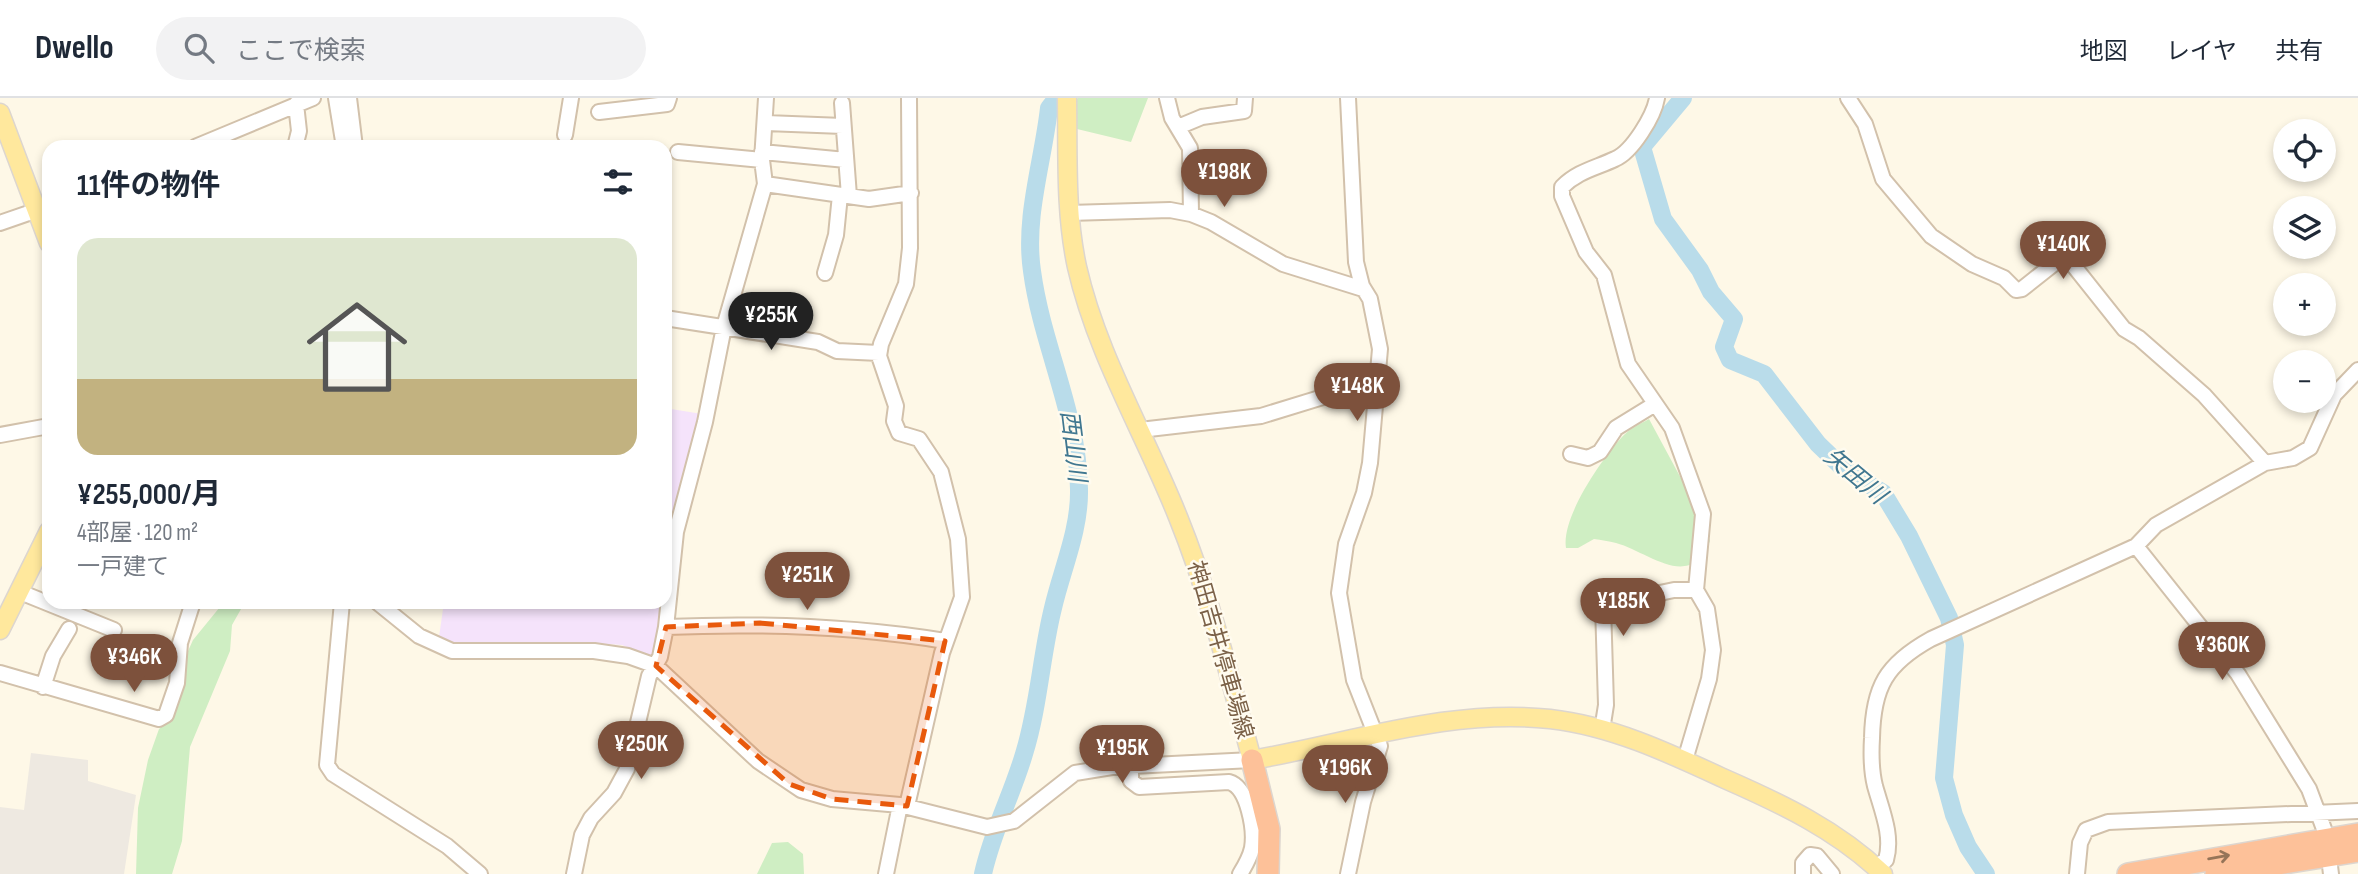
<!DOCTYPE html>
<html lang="ja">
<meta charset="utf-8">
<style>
body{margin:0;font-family:"Sofia Sans Condensed","Noto Sans JP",sans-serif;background:#f2f2f3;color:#1f2937;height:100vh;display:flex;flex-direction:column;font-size:26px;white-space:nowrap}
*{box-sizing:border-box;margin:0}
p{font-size:23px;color:#747a83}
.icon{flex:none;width:38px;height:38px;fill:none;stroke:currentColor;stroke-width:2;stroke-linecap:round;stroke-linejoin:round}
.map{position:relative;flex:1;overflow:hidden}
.drawer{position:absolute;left:42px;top:42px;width:630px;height:469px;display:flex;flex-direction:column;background:#fff;border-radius:21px;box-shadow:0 4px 10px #0003}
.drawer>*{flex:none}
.controls{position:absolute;left:2273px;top:21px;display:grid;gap:14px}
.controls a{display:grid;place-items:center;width:63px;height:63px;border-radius:50%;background:#fff;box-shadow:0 4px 10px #0003;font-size:35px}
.price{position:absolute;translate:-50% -60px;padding:0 16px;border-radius:24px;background:#7d513c;color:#fff;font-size:23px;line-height:46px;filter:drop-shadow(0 2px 4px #0008)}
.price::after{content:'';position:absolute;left:50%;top:42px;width:21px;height:16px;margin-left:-10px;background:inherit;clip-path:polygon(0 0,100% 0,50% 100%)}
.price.current{background:#222;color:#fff}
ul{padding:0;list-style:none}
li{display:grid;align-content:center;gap:14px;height:371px;padding:0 35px}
li span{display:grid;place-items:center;height:217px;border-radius:21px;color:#555}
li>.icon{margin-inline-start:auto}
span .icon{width:126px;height:126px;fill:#fffc;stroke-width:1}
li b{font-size:30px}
h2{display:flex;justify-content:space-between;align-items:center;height:84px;padding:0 35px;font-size:30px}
header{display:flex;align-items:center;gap:42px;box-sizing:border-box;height:98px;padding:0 35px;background:#fff;border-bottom:2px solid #e0e1e3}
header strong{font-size:33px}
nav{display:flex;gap:38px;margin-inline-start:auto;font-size:24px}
.search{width:490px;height:63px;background:#f2f2f3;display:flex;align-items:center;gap:18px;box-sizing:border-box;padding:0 24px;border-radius:38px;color:#747a83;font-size:26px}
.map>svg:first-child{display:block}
</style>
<header>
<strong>Dwello</strong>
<div class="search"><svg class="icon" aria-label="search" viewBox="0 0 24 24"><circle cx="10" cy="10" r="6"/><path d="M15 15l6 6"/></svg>ここで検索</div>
<nav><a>地図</a><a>レイヤ</a><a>共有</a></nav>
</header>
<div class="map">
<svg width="2358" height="776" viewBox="0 0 2358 776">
<rect width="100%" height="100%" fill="#fef8e7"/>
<path fill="#eee9e1" d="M31,655L88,662V683L136,697L124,776H0V709L24,712Z"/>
<path fill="#f5e3fb" d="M665,310L702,316L665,503Z
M444,504H665L656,557L651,559L622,547L608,546L462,547L439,539Z"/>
<path fill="#cfeec3" d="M1078,0H1148L1131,44L1077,31L1075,2Z
M1649,321L1704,423L1710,443C1690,494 1649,454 1616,445C1609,443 1601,442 1594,441L1578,450H1566C1561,420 1601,362 1622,339C1629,331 1640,326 1649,321Z
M224,504H245L232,527L230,553L190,649L182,743L172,776H136L138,710L148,662L159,631L170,621L184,562L193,542Z
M788,744L803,756L804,776H757L772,745Z"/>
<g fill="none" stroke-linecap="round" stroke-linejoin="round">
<path stroke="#b9dcea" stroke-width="18" d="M1683,0L1642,49L1663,121L1700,172L1711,194L1734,221L1724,249L1730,262L1764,276L1818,346L1844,371L1883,395L1909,438L1949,520L1955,547L1944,680L1954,717L1968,749L1986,776
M983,776C992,734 1012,697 1024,656C1039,608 1041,558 1053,510C1062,471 1080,432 1079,391C1078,315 1042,248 1032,173C1024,119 1043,64 1049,10L1057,0"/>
<g stroke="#d2c1ab" stroke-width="18">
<path id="minor" d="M336,0L344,49
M349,0L355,49
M1167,0L1172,20L1190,50L1191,116
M1348,0L1356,164L1362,188L1370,201L1380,251L1370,365L1364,395L1346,446L1339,495L1354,582L1380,648L1363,704L1348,776
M1657,0C1654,18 1632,54 1615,61C1596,70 1578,73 1562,89V98L1586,154L1604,177L1628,266L1672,330L1703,416L1696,492L1707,511L1713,552L1709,581L1685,662
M1848,0L1865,26L1883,81L1931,138L1972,166L2004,180L2016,192L2022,191L2065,157L2124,231L2139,240L2204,297L2265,365
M842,5L849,98
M599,14L667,6L669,0
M766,25L843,28
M1178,29L1202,19L1244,13L1245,0
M565,37L571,0
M195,49L313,0
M295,49L299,33L296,6
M678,54L762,62
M762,54L846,62
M765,86L869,101L911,95
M1069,115L1170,112L1191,116L1211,124L1283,166L1363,191
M0,125L49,108
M825,175L836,137L840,97
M665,220L818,244L837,253L879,255
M1140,332L1261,318L1336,295L1378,291
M0,337L49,328
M1571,356L1588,360L1600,354L1616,330L1655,306
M2136,448L2238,576L2309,691L2324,731
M20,494L114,532
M342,504L327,667L333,676L447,748L480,776
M377,504L419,538L452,553H594L628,558L656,568L758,663L801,692L832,701L900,707L987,729L1014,723L1075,675L1112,669L1252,662
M666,529C759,525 853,528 945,543
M0,575L159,621L166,617L177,585L180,545L193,504
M43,589L53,558L69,531
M1602,632L1606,607L1603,507L1674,492H1696
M1131,670V683L1139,689L1229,684C1248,689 1255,732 1252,750C1250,759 1245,768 1240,776
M907,708L942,555L962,499L958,441L941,374L919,341L899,335L894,323L896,308L879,258L881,246L906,186L910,150L909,0
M2330,768L2331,776
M1875,769L1886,762C1893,738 1882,713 1875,688C1871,672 1871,657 1872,640C1873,589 1886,566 1931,541L2136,448L2156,427L2265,365L2293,360L2310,350L2334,297L2358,272
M574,776L582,737L591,720L614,695L627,671L649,578L660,559L666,529L676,434L705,324L724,229L765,86L762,62L766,0
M886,776L900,707
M1803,776V765L1810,757L1817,758L1832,776
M2077,776L2080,745L2086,732L2108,724L2358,713"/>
</g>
<g stroke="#ddd6cf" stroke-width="21">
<path id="major" d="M1067,0C1068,56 1065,114 1077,169C1097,257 1145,336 1178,419C1210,498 1230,580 1252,662C1351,645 1448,610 1550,621C1612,628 1669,655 1725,681C1782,706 1837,732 1883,776
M0,15L49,145
M0,532L49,433"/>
</g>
<g stroke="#ddd6cf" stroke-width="24">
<path id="highway" d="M1252,662L1269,731L1268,776
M2128,776L2358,736
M2216,776L2358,753"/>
</g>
<use href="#minor" stroke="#fff" stroke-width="14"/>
<use href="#major" stroke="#ffe89d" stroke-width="18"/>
<use href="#highway" stroke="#fdc199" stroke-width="21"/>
</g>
<defs><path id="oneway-shaft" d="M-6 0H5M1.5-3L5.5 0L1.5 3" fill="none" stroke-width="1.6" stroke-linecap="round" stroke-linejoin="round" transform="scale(1.75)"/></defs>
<use stroke="#957458" href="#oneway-shaft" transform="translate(2219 759) rotate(-10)"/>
<path fill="#e8590c" fill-opacity="0.2" stroke="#e8590c" stroke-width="5" stroke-dasharray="14 9" stroke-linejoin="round" d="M760,525L945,543L907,708L832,701L789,686L656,568L666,529Z"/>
<g text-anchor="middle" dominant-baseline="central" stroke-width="5" stroke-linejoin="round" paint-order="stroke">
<g font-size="23" fill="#7b6148" stroke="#fffbef">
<text transform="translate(1220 552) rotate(74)">神田吉井停車場線</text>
</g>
<g font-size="24" font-style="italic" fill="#407790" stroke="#fffbef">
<text transform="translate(1073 348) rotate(83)">西山川</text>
<text transform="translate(1855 378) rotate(40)">矢田川</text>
</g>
</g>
</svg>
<div class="controls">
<a><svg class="icon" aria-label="locate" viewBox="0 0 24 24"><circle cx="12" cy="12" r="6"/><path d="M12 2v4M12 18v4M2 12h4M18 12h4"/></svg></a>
<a><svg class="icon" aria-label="layers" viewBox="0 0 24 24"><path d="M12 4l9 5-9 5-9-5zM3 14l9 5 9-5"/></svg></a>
<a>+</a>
<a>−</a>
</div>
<b class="price" style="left:1224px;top:111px">¥198K</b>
<b class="price" style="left:2063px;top:183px">¥140K</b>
<b class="price current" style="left:771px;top:254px">¥255K</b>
<b class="price" style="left:1357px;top:325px">¥148K</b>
<b class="price" style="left:807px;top:514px">¥251K</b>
<b class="price" style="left:1623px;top:540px">¥185K</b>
<b class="price" style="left:2222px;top:584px">¥360K</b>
<b class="price" style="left:134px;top:596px">¥346K</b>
<b class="price" style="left:641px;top:683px">¥250K</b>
<b class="price" style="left:1122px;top:687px">¥195K</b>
<b class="price" style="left:1345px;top:707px">¥196K</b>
<section class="drawer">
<h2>11件の物件<svg class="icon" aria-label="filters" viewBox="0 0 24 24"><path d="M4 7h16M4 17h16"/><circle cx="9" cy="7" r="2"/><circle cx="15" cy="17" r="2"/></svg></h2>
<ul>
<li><span style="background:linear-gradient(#dfe7d0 65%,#c2b280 0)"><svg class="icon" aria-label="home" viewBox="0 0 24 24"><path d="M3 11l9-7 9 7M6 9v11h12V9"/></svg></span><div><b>¥255,000/月</b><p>4部屋 · 120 m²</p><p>一戸建て</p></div></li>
</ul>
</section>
</div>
